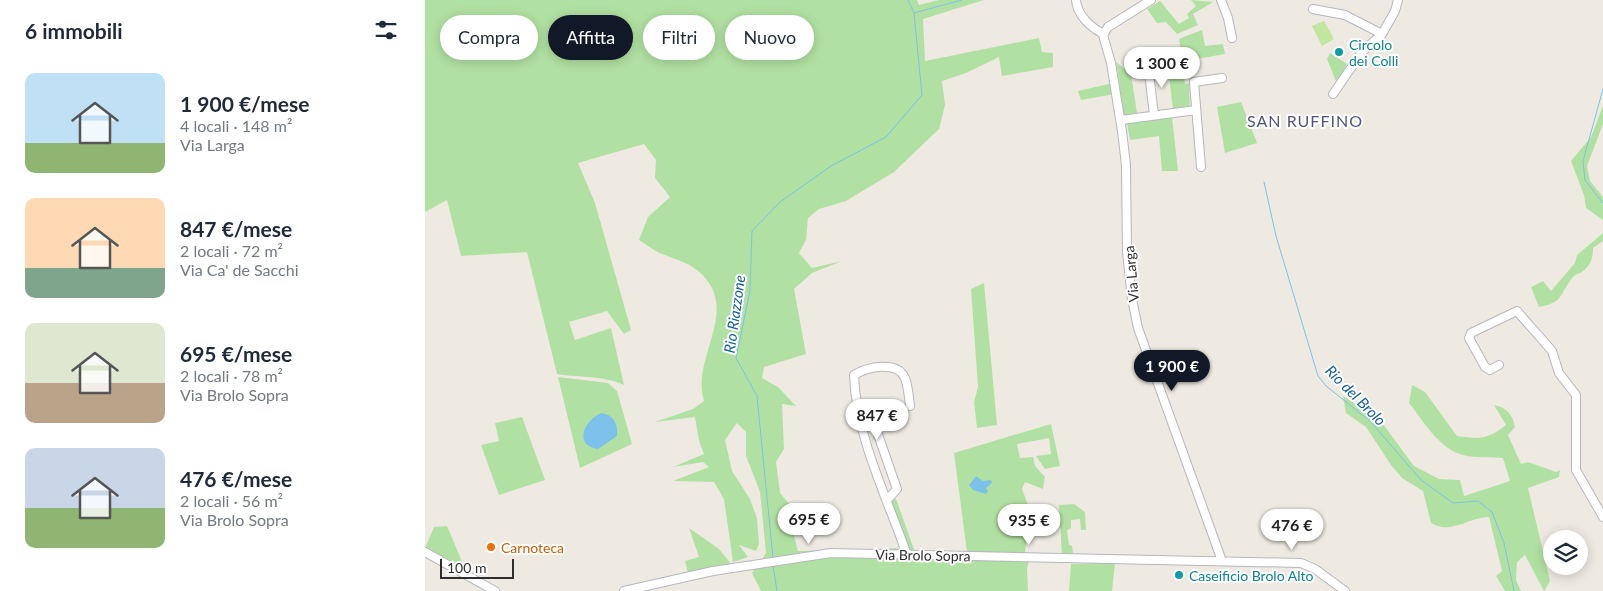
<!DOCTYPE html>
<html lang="it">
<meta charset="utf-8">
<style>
body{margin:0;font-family:Lato,sans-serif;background:#f6f6f7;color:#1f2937;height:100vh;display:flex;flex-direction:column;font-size:19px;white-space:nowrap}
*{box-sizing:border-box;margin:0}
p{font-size:16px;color:#747a83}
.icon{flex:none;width:28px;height:28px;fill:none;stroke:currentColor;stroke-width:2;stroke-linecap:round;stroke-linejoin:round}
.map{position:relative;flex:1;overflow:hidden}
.panel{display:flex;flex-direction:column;background:#fff;width:425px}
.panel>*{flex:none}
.hud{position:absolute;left:15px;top:15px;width:475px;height:45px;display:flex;gap:10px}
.fabs{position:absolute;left:1118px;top:530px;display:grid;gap:10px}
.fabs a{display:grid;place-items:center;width:45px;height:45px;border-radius:50%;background:#fff;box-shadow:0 2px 12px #0003;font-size:25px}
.scale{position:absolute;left:15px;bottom:12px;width:74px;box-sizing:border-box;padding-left:5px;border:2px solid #2e2e2e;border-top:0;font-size:14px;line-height:18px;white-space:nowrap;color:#2e2e2e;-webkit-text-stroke:4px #fff;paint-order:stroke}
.price{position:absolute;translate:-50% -42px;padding:0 11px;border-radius:18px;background:#fff;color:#222;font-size:16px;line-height:32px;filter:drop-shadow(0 1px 2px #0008)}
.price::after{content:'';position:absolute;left:50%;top:30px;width:15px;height:11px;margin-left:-8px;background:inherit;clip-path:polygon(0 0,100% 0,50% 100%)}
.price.active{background:#111827;color:#fff}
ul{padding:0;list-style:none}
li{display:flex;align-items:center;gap:15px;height:125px;padding:0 25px}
li span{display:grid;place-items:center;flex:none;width:140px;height:100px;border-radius:10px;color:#555}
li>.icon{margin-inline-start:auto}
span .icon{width:60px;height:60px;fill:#fffc;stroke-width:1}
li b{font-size:21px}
h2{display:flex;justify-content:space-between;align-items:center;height:60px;padding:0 25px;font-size:21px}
.pill{padding:0 18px;border-radius:22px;background:#fff;box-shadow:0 2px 12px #0003;font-size:18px;line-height:45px}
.pill.active{background:#111827;color:#fff}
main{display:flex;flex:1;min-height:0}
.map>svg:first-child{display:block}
</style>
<main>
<section class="panel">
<h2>6 immobili<svg class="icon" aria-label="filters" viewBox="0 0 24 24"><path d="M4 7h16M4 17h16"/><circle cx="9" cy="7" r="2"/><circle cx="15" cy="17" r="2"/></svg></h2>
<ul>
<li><span style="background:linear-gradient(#bfe0f5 70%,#8fb573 0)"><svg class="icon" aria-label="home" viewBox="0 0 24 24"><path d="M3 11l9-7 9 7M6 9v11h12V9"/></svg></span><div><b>1 900 €/mese</b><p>4 locali · 148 m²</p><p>Via Larga</p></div></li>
<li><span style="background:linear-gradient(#ffd9b3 70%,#7fa58c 0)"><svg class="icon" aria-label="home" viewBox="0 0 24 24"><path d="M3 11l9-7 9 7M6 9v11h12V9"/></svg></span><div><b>847 €/mese</b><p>2 locali · 72 m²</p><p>Via Ca' de Sacchi</p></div></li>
<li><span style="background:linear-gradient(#dfe7d0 60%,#b9a48a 0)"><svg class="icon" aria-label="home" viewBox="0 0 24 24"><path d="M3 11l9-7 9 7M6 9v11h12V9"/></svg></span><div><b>695 €/mese</b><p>2 locali · 78 m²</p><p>Via Brolo Sopra</p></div></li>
<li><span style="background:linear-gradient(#c9d6e8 60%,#8fb573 0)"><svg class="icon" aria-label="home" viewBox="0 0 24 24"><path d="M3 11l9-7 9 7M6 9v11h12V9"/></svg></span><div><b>476 €/mese</b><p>2 locali · 56 m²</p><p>Via Brolo Sopra</p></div></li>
</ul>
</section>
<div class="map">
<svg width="1178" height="591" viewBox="0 0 1178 591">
<rect width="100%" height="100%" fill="#eeeae2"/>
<path fill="#b1e1a2" d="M0,0H492L494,5L514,0H559L498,19L500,61L614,38L617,52L628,53V67L577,76L574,57L541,73L517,81L520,105L514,129L469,172L421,201L394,209L383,218L381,240L374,253L387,268L417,261L387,273L369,289L381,354L339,367L337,378L353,387L371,406L357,404L359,449L351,462L355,493L367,507L366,524L373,551L475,548L456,497L471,499L490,552H542L529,453L626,424L635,466L620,469L611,456L626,454L624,438L592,444L595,458L608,457L610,466L620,477L618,489L600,482L597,489L603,505L592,516L594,528L602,534L600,553H606L602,569L603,591H336L327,573L341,553L335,492L321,456V432L312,423L300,440L307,471L325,499L332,518L334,544L331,551L314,545L323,557L308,562L299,499L289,482L248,481L284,467L278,462L248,467L279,454L274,441L270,417L230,422L268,409L279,401C265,357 319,308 272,270C262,262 249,259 237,254C229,251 222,245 214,240L223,217L245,197L230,178L231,160L219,144L153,163L170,203L206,330L199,334L182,311L144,322L150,340L186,328L199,385C177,375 156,378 132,374L102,252L36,256L22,200L0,212Z
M766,0L788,2L768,14L773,25L752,34L741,22L732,23L722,9L735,1L754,24L764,18L762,14L771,6Z
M777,30L780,46L798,44L800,54L754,62L756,50L754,39Z
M905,53L922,64L912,84L902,59Z
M748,55L750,63L757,64L760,84L764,83L765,108L748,110L742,58Z
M691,62L706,74L712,113L699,116Z
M688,83L690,94L656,100L653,91Z
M816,102L832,143L800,153L792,107Z
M1178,106V124L1162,166L1165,181L1178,197V220L1161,208L1159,195L1146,161L1166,137Z
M747,117L753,171H737L734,136L705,140L702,123Z
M1178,233V241L1168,248C1168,258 1166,265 1157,272C1154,274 1150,274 1147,278C1135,294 1138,303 1114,307L1106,287L1118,281L1126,291L1150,263L1152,255Z
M559,283L572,425L552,428L549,402L553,387L546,289Z
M133,377L183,383L192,391L207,444L155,468Z
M987,385L1000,392L1032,436C1055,439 1062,440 1081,425L1069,405C1081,407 1088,415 1090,427L1083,435L1096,464L1103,462L1131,472L1135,470L1134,477L1103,488L1125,581L1119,591L1100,555L1092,562L1091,580L1096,591H1080L1071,576L1077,571L1064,517C1044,517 1026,535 1006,523L998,491L977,478L966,465L941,427L921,413L918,396L955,420L989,466L1014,479L1035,480L1039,496L1085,481L1078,458C1066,457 1053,458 1042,456C1015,451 1000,423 984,403Z
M97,417L120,480L74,495L56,445L74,441L70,423Z
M649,504L660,512L661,530H656L655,519L646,520V528L642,530L644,545L647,546L648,553L637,555L634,505Z
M22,526L41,571L0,548L9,527Z
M264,528L294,549L307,565L263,573L260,561L274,557Z
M690,563L687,591H644L646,564Z"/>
<path fill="#c1e79e" d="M899,21L909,39L897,46L887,26Z"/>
<path fill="#7cc1e9" d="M176,413C189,415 193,423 192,436L173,449C148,445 159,421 176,413Z
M551,476L558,481L566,480L567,483L561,488L563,491L561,494L548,490L544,485Z"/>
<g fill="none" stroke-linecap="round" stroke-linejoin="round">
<path stroke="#7cc1e9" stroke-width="1" d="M489,13L537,0
M1178,89L1158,161L1160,180L1178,203
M839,182L851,236L893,376L901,386L945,421L996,480L1028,503L1053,501L1067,512L1079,543L1089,591
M348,558L332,396L311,358L325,291L327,231L355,202L406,166L461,137L497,95L489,13L483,0
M348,565L352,591"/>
<g stroke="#b5b6c0" stroke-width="10">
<path id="minor" d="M651,0C652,15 666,28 679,34
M726,0L683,27L678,35L686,63L697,131L701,165L702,252L707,299L713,328L797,561
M796,0L803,18L807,38
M888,9L920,15L957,34
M723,65L729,115
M908,94L937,52L957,34L970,11L973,0
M696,120L771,110
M776,167L769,82L797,78
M1074,365L1065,370L1060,367L1044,338L1046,333L1092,311L1127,351L1134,373L1151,395V470L1178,517
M437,421L448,423L450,426L472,489L462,500
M0,552L70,591
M482,555C462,497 431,437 429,375C442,367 472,360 480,378C483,386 484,397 485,406
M199,591L288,571L406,553L876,563L890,569L920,591"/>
</g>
<use href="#minor" stroke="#fff" stroke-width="8"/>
</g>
<g fill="#0f9aa8" stroke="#fff" stroke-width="2">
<circle cx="914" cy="52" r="5"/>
<circle cx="754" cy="575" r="5"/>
</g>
<circle fill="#e8710a" stroke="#fff" stroke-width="2" cx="66" cy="547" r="5"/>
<g text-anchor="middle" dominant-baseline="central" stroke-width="4" stroke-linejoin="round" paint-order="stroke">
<g font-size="14" fill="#0d838f" stroke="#fff" text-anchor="start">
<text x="924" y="44">Circolo<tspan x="924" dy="16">dei Colli</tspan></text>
<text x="764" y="575">Caseificio Brolo Alto</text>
</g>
<g font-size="14" fill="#2e2e2e" stroke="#fff">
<text transform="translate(706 274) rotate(-95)">Via Larga</text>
<text transform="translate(498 555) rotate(1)">Via Brolo Sopra</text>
</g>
<g font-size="14" fill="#c56008" stroke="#fff" text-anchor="start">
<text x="76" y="547">Carnoteca</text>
</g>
<g font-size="15" font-style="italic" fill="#16609a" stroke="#fff">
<text transform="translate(309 314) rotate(-82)">Rio Riazzone</text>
<text transform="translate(931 395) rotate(45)">Rio del Brolo</text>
</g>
<g font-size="16" letter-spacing="1" fill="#50547d" stroke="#fff">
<text x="880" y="120">SAN RUFFINO</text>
</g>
</g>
</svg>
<div class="fabs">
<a><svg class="icon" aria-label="layers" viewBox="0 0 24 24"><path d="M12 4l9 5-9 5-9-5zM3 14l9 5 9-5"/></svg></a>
</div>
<div class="scale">100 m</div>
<b class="price" style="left:737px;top:89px">1 300 €</b>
<b class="price active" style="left:747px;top:392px">1 900 €</b>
<b class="price" style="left:452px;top:441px">847 €</b>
<b class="price" style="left:384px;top:545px">695 €</b>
<b class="price" style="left:604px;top:546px">935 €</b>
<b class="price" style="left:867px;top:551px">476 €</b>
<div class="hud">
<a class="pill">Compra</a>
<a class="pill active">Affitta</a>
<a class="pill">Filtri</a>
<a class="pill">Nuovo</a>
</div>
</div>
</main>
